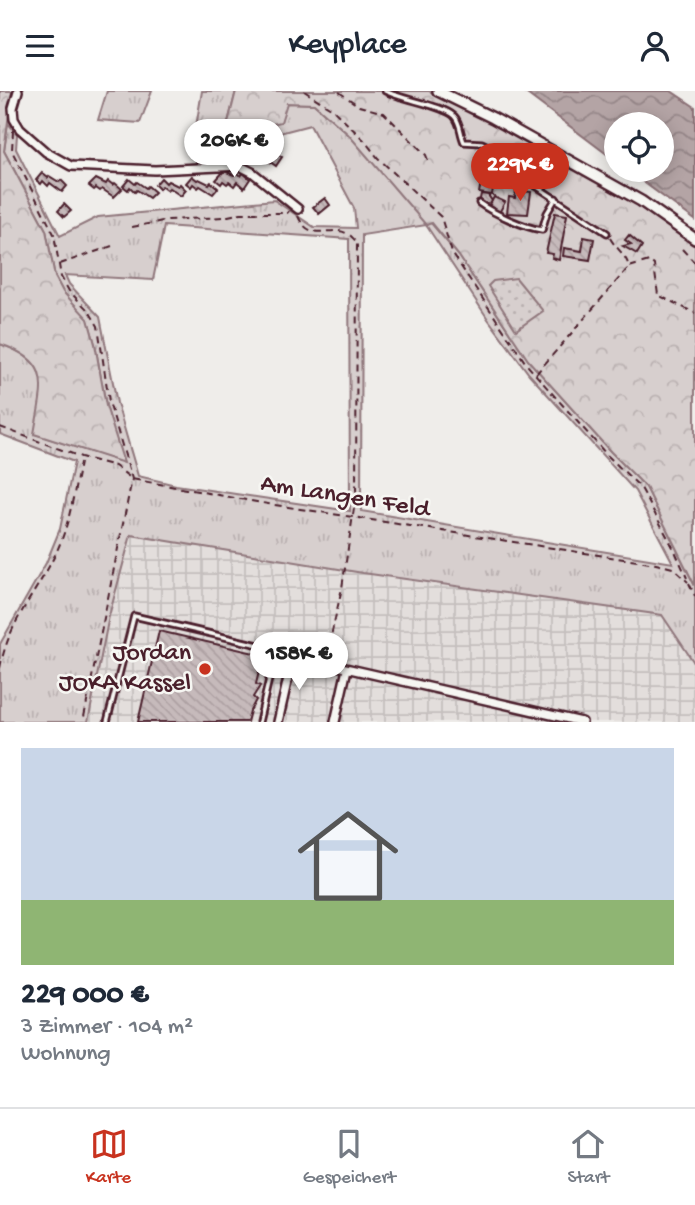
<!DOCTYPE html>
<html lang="de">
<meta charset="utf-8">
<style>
body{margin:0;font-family:"Gochi Hand",sans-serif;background:#f2f2f3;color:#1f2937;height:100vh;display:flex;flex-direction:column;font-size:26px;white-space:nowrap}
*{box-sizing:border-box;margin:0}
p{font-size:23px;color:#747a83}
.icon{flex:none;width:38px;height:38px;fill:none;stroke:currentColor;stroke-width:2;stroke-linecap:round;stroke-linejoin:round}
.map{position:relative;height:631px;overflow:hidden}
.side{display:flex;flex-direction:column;background:#fff;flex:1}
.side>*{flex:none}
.fabs{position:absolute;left:604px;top:21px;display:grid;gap:14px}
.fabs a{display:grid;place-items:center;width:70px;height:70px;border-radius:50%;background:#fff;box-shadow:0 4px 18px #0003;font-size:35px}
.price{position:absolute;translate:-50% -60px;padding:0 16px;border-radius:24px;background:#fff;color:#222;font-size:23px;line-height:46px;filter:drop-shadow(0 2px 4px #0008)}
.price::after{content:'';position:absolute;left:50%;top:42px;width:21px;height:16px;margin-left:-10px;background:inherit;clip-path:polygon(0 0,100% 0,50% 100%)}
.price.current{background:#c8321e;color:#fff}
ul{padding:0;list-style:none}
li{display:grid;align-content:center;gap:14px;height:371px;padding:0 21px}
li span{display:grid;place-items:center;height:217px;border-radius:0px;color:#555}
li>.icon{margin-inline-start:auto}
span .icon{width:126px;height:126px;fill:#fffc;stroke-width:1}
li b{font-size:30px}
header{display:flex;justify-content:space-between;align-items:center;height:91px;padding:0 21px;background:#fff;font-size:32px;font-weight:600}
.menu{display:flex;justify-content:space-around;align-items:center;height:98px;border-top:2px solid #e0e1e3;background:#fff;font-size:19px;color:#747a83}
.menu a{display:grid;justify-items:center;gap:4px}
.menu .current{color:#c8321e}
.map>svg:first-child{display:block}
</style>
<header><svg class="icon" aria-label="menu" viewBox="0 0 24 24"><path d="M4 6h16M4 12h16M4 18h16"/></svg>Keyplace<svg class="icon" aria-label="person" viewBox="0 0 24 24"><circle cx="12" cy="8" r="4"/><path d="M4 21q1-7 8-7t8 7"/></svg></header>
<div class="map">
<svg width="695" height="631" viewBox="0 0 695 631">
<defs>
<pattern id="industrial-grid" width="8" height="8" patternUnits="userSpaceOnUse" patternTransform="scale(1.75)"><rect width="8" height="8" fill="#e3dedc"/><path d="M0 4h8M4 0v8" fill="none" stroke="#c4bebd"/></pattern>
<pattern id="grass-tufts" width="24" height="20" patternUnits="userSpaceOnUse" patternTransform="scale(1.75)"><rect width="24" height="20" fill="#d7cfce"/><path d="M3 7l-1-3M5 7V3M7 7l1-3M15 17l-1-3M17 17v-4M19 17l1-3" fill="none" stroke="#bab1b1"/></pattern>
<pattern id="forest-crowns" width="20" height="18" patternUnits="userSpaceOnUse" patternTransform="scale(1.75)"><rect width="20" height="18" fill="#d7cfce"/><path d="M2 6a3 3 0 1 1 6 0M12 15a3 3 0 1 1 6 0" fill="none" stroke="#bab1b1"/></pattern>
<pattern id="garden-dots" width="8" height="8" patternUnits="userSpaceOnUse" patternTransform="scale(1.75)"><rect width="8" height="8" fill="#d7cfce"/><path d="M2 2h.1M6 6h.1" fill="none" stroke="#bab1b1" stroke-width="1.8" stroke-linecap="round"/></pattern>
<pattern id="water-waves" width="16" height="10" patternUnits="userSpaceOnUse" patternTransform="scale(1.75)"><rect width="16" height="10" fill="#b4a4a5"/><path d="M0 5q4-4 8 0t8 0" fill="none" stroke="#948587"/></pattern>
<pattern id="building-back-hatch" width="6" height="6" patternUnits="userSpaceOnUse" patternTransform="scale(1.75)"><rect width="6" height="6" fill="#c6babb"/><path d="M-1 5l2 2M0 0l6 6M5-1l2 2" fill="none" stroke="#ac9fa1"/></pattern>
</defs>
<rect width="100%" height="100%" fill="#efedea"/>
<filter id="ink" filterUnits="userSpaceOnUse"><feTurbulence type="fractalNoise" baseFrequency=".0143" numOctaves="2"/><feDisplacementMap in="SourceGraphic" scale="14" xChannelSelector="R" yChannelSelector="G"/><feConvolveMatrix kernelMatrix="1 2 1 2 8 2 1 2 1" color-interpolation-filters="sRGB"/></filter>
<g filter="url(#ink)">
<path fill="url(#industrial-grid)" d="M131,444L363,482L662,524L695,573V631H88L109,525Z"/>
<path fill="url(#grass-tufts)" stroke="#90777c" stroke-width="2" fill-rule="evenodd" d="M107,0H152L140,32L98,29Z
M202,0H236L225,43L287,12L314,13L348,43L431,132L459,165L528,269L611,361L646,396L695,495V573L662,524L363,482L131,444L109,525L88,631H0V553L46,472L60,438L74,371L0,343V253C54,271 42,295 35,343L123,371L106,315L95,253L88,229L63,201L55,186L46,139L4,60L8,32L17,43L16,58L60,145L98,126L274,109L314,136L356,137L354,117L310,34L191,65ZM426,134L488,228L529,283L635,400L673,472L361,420L362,144ZM164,135L349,148L350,420L176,394L138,385L117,312L100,226L69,193L65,184L153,189Z"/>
<path fill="url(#forest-crowns)" stroke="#90777c" stroke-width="2" d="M0,0H12L4,60L46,139L55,186L63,201L88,228L95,253L106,315L124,372L34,343C42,295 54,271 0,253Z
M236,0H429L492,29L662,126L695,155V495L646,396L611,361L528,269L459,165L432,132L426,134L348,43L314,13L287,12L281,31L225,44Z"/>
<path fill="url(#garden-dots)" stroke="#90777c" stroke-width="2" d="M516,187L543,220L516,239L488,195L493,190Z"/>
<path fill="url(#water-waves)" stroke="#8a6f74" stroke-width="2" d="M523,0H671L695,16V129L627,79H662V33H616V70Z"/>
<path fill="url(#building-back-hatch)" stroke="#4a1f2b" stroke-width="2" d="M271,59L282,66L276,75L266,68Z
M484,74L496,76L492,104L479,102Z
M224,80L234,84L237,81L241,85L243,82L250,88L244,97L237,91L234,95L229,91L227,93L223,90L221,93L216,89Z
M42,82L48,87L49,85L59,91L61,89L67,95L62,101L50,92L48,95L43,90L41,93L36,89Z
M192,85L197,89L199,88L209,93L211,91L218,97L213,103L200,95L198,97L193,93L191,96L186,92Z
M161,87L166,92L168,90L178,95L180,93L186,99L181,105L169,97L167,99L162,95L159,98L155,94Z
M96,88L106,93L108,90L113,94L115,92L122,98L114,106L102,98L100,100L96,97L94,99L89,95Z
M129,88L135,93L137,91L146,97L148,95L155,101L149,107L137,99L135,101L130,96L128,99L123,95Z
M516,99L531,101L528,123L507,122L509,106L515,107Z
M481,103L488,104L492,110L490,113L484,114L480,108Z
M494,106L505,111L499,122L488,117Z
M325,107L330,114L319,123L313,116Z
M64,113L71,120L64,126L58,120Z
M555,122L567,124L559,169L552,167L553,163L546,162Z
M629,144L642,155L637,163L623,155L631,153L625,149Z
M584,146L594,148L590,169L563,165L564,157L582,160Z
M159,540L263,564L256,593L260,595L253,606L256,609L250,620L247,631H138Z"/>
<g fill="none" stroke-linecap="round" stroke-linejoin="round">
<g stroke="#4a1f2b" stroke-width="9">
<path id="service" d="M385,0C403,9 442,14 454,25C461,32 460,43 464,51L482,52L488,55L527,89L607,142
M479,112C492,122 526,137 542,139L547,122L556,107
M107,631L134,525L276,558L293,565
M259,631L276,558"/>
</g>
<g stroke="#4a1f2b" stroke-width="12">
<path id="minor" d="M18,0L13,17L14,28L20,38L46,61L71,75L155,79L240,75L252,81L298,118
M278,631L293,565L582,631
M335,631L347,578"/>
</g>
<g stroke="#4a1f2b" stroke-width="14">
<path id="tertiary" d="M438,0L493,27L641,110L695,148"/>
</g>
<path stroke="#4a1f2b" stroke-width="2" stroke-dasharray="7 5" stroke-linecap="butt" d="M304,0L331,17L364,49L378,67L441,126L452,162L527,274L607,364L641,397L675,460L687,487
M339,1L359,15L384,22L426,64L429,72
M13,39L12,60L54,143L61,186L69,200L89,220L98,235L109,311L132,388L83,631
M298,125C310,153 331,133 348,143C352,145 354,149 357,151L356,404L342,497L326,567
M132,136L168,129L224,126L241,122H287L289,120
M610,147C616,158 626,163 629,176L649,170L654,174L658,204L695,222
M682,158L695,172
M60,173L115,154
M536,283L629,176
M0,336L81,366L115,375L132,388L262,412L656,473L673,477L688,491
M689,492L695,505
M0,577C9,530 34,506 54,466C70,435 74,400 81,367"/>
<use href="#service" stroke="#f6f6f2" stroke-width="3.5"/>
<use href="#minor" stroke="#f6f6f2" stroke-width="7"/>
<use href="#tertiary" stroke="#f6f6f2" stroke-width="9"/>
</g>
</g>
<circle fill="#c8321e" stroke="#f6f6f2" stroke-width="2.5" cx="205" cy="578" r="7"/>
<g text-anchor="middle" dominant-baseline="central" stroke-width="5" stroke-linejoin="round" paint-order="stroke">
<g font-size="26" fill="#4a1f2b" stroke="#f6f6f2">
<text transform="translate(345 407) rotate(9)">Am Langen Feld</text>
</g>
<g font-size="26" fill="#4a1f2b" stroke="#f6f6f2" text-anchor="end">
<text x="191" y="563">Jordan<tspan x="191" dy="30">JOKA Kassel</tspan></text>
</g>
</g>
</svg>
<div class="fabs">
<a><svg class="icon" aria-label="locate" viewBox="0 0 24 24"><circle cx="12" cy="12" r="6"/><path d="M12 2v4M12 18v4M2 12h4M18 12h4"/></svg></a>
</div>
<b class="price" style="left:234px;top:88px">206K €</b>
<b class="price current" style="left:520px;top:112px">229K €</b>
<b class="price" style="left:299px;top:601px">158K €</b>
</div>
<section class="side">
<ul>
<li><span style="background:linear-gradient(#c9d6e8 70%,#8fb573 0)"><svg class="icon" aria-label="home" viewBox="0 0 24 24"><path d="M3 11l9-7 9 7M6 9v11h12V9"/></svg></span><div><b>229 000 €</b><p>3 Zimmer · 104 m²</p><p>Wohnung</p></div></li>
</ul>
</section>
<nav class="menu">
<a class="current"><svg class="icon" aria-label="map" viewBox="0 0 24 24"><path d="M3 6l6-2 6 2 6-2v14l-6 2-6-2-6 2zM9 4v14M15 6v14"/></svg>Karte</a>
<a><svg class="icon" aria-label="saved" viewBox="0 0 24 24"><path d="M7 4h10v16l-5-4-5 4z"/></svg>Gespeichert</a>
<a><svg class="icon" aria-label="home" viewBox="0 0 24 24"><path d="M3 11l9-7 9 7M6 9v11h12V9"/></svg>Start</a>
</nav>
